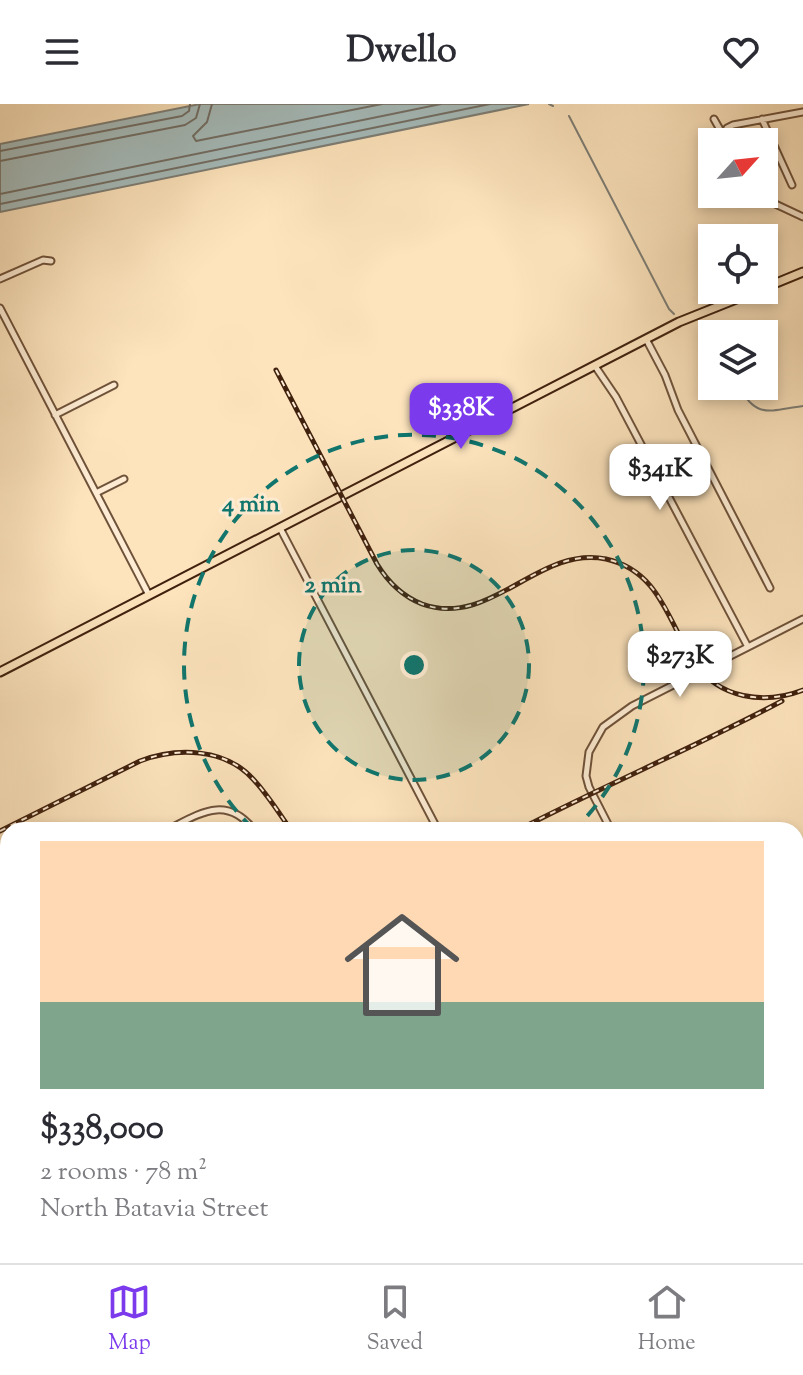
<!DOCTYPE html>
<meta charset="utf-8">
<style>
body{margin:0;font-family:"Sorts Mill Goudy",serif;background:#f2f2f3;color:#2b2b33;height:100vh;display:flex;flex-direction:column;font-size:30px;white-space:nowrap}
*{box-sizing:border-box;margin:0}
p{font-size:26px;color:#7c7c81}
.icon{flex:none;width:44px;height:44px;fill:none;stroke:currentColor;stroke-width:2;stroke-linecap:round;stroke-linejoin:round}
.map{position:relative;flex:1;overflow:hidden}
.panel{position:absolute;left:0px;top:718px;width:804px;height:442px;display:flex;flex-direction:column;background:#fff;border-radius:24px 24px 0 0;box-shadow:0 4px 12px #0003}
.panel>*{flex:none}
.needle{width:52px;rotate:63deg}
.buttons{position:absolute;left:698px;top:24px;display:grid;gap:16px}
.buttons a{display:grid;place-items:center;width:80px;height:80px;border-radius:0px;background:#fff;box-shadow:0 4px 12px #0003;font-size:40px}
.price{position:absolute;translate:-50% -68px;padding:0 18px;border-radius:16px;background:#fff;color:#222;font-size:26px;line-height:52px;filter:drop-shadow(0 2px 4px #0008)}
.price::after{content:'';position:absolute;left:50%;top:48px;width:24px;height:18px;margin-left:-12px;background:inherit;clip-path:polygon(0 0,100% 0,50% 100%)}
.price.current{background:#7c3aed;color:#fff}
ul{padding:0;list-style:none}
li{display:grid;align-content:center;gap:16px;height:424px;padding:0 40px}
li span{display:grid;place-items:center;height:248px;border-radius:0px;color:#555}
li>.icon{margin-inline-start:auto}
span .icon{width:144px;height:144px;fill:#fffc;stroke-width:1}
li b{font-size:34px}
header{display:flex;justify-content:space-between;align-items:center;height:104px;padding:0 40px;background:#fff;font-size:36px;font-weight:800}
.tabs{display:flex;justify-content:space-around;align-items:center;height:112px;border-top:2px solid #e1e1e2;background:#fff;font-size:22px;color:#7c7c81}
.tabs a{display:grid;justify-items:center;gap:4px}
.tabs .current{color:#7c3aed}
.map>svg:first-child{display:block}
</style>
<header><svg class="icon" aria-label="menu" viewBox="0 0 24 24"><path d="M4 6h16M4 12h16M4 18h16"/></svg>Dwello<svg class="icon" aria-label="heart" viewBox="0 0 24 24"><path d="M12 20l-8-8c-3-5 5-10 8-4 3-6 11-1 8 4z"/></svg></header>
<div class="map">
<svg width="803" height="1159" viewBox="0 0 803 1159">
<rect width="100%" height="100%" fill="#fde4bd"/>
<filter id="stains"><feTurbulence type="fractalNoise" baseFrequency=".0025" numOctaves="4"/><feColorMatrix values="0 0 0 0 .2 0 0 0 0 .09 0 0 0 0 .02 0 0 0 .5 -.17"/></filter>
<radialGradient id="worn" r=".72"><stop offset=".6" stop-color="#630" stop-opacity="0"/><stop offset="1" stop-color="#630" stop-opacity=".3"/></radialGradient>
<path fill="#b9c596" stroke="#7c7352" stroke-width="2" d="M512,1152H630L634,1159H516Z"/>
<path fill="#a5bcbc" stroke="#7d7e76" stroke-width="2" d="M200,0H529L0,108V40Z"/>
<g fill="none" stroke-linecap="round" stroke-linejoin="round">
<path stroke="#726e65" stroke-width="2" d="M212,0L207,18L193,32L196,37L382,0
M0,47L182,12L189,7L190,0
M0,57L185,21L196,14L200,0
M0,90L441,0
M0,100L490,0"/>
<path stroke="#7d7e76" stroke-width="2" d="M549,0L553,2
M569,12L669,205L674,210
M704,218L713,230
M739,282C756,316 771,306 803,302
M0,918L8,916
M457,1152L461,1159"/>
<g stroke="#6f523a" stroke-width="9">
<path id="minor" d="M714,15L727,38
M762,15L792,81
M724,31L727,24L733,21L803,8
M754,90L803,113
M0,175L43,156L51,157
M0,204L149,491
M646,235L665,271L678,306L770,484
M595,262L616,293L748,543
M55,311L114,281
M96,389L124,375
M280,424L438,726
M167,726C199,710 226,690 254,726
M611,726L589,683L586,672L589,648L603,623L632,602L803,515
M0,805L8,802
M0,933L8,931
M796,1016L803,1015
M0,1067L8,1063
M796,1070L803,1084
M796,1134L803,1131
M351,1152L355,1159
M486,1152L490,1159
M636,1152L639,1159
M749,1159L762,1152"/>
</g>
<g stroke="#40210e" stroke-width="11">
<path id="major" d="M764,184L803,168
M0,568L679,218L759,186
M0,796L8,811
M796,842L803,839
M176,1159L186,1154L203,1152"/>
</g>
<use href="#minor" stroke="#feedd4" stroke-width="5"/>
<use href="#major" stroke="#fde4bd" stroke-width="7"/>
<g stroke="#40210e" stroke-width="5">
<path id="rail" d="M276,266L377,460C388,478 402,492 422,500C491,525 538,441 606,455C660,467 668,518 694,558C719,595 764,601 803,586
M518,726C605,681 695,643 782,597
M0,727L140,657C177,643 225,644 253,675C267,690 279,709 291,726
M796,1002L803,1001
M0,1154L13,1152
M23,1159L61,1152"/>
</g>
<use href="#rail" stroke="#feedd4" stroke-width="2" stroke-dasharray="6" stroke-linecap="butt"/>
</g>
<circle cx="414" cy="561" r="115" fill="#0f766e" fill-opacity=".12"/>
<g fill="none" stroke="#0f766e" stroke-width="4" stroke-dasharray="14 10">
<circle cx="414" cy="561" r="115"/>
<path d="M253 725A230 230 0 1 1 575 725"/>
</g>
<circle cx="414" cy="561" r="12" fill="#0f766e" stroke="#feedd4" stroke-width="4"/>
<g font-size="24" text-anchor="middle" font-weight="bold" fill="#0f766e" stroke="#feedd4" stroke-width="6" stroke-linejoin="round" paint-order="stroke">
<text x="251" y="407">4 min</text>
<text x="333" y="488">2 min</text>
</g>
<rect width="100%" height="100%" filter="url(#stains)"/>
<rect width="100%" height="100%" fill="url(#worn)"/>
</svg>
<div class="buttons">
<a><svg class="needle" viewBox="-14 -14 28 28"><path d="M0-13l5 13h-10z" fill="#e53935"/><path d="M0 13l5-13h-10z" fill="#7c7c81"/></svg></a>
<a><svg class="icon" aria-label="locate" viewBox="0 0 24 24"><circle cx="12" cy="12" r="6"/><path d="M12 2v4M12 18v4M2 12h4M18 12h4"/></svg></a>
<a><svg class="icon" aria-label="layers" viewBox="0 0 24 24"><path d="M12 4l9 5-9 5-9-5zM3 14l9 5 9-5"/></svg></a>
</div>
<b class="price current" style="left:461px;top:347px">$338K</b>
<b class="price" style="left:660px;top:408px">$341K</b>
<b class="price" style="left:680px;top:595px">$273K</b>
<section class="panel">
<ul>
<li><span style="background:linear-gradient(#ffd9b3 65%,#7fa58c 0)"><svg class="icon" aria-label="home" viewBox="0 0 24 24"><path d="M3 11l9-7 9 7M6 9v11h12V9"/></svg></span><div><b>$338,000</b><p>2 rooms · 78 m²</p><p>North Batavia Street</p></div></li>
</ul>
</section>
</div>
<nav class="tabs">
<a class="current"><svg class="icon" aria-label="map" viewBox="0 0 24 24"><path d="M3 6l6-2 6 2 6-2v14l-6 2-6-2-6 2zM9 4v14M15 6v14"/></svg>Map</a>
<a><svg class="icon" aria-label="saved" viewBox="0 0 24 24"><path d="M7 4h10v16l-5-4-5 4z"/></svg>Saved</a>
<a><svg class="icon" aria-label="home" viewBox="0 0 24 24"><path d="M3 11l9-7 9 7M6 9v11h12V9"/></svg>Home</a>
</nav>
